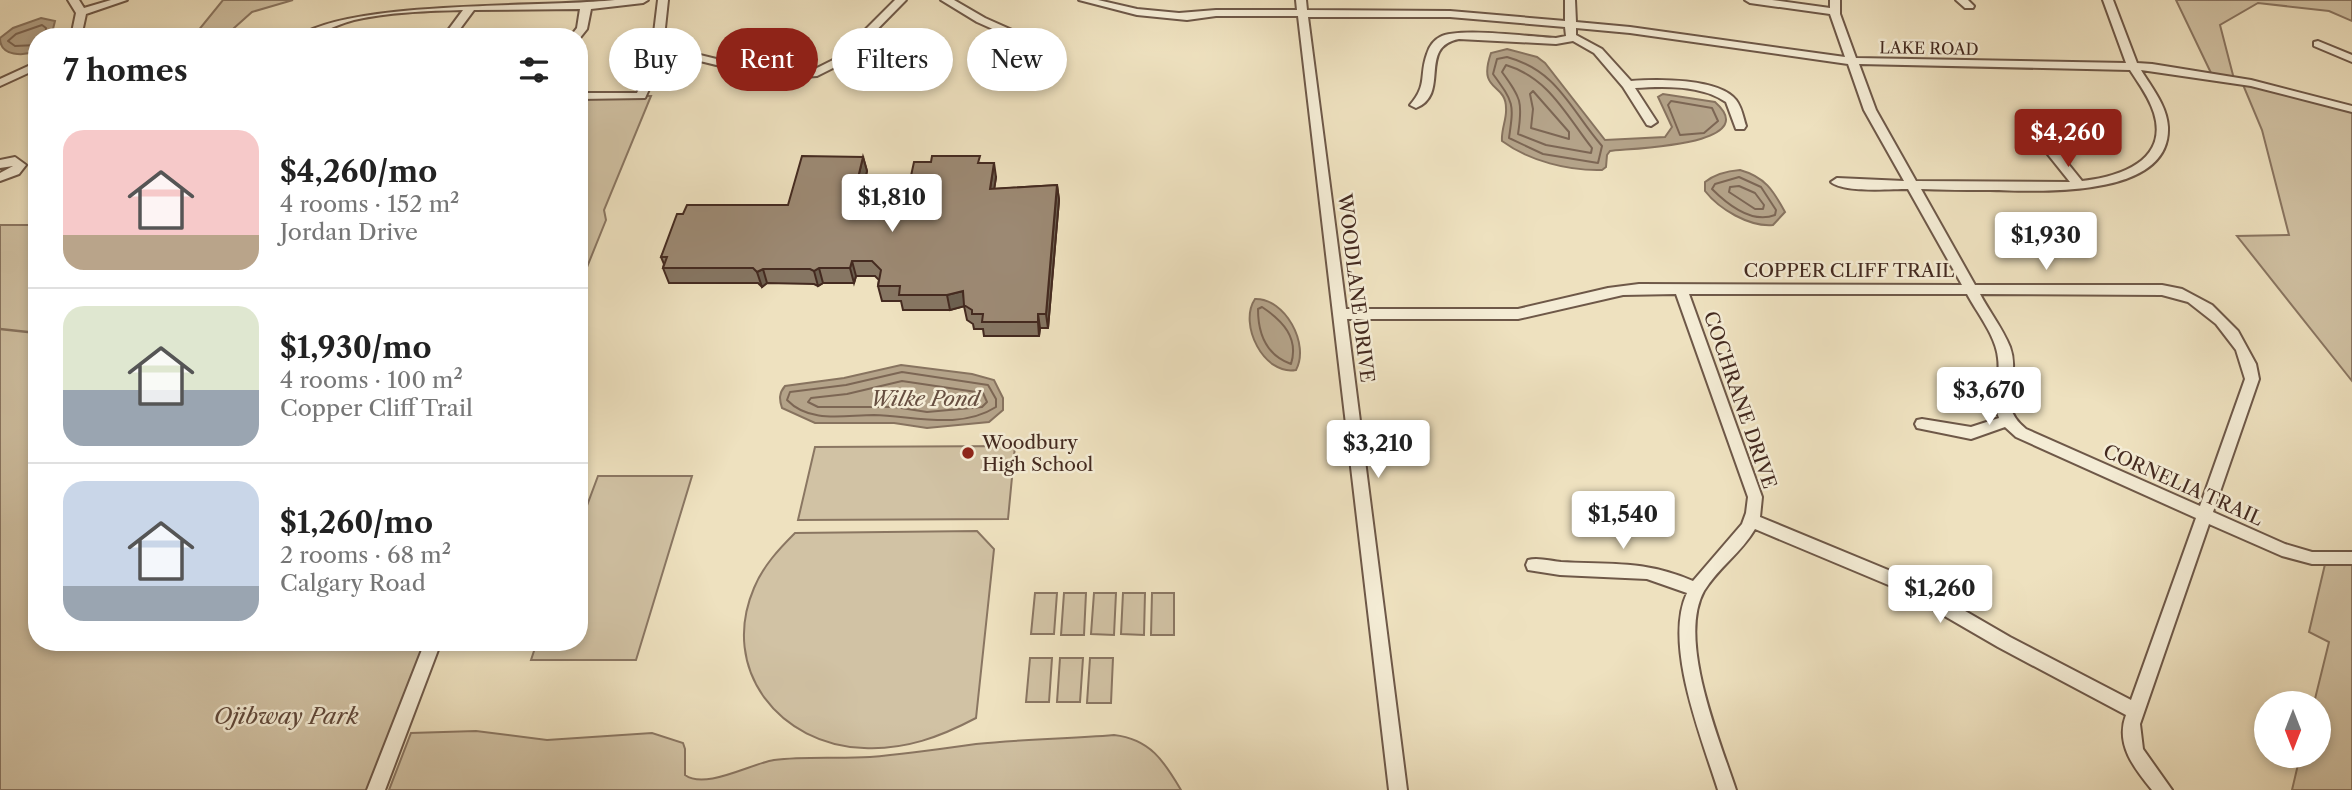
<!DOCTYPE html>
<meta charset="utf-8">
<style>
body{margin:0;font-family:"Libre Caslon Text",serif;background:#f6f6f6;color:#222;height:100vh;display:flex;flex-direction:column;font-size:26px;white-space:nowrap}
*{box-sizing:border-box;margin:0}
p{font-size:23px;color:#767676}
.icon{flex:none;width:38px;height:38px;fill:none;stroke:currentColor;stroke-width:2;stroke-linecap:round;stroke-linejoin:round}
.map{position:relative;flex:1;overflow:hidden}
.sheet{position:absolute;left:28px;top:28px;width:560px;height:623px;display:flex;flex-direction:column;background:#fff;border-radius:28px;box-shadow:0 4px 10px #0003}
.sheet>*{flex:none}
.top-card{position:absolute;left:609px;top:28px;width:665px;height:63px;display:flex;gap:14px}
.needle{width:46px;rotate:180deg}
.controls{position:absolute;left:2254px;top:691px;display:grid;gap:14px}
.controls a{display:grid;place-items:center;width:77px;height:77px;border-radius:50%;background:#fff;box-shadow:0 4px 10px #0003;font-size:35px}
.price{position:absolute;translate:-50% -60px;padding:0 16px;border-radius:7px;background:#fff;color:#222;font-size:23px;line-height:46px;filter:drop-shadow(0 2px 4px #0008)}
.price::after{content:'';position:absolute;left:50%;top:42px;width:21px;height:16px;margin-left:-10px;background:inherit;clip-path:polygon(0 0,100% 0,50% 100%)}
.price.selected{background:#8f2418;color:#fff}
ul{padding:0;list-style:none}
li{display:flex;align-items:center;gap:21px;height:175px;padding:0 35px}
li+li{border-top:2px solid #e0e0e0}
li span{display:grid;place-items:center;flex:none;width:196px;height:140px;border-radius:21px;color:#555}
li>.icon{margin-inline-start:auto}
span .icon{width:84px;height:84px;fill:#fffc;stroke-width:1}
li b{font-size:30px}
h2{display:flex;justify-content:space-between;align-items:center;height:84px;padding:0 35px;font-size:30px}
.tag{padding:0 24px;border-radius:32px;background:#fff;box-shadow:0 4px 10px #0003;font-size:24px;line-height:63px}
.tag.selected{background:#8f2418;color:#fff}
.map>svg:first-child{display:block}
</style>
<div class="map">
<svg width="2352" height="790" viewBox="0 0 2352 790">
<rect width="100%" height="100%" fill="#eee1bf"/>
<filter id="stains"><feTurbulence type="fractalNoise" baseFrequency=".00286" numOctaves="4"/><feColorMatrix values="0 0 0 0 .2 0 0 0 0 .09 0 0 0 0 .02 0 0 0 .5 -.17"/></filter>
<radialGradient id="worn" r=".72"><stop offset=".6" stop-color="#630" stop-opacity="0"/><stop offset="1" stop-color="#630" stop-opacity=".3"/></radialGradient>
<path fill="#d1c2a4" stroke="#8a7662" stroke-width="2" d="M223,0H293L252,12L224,37H193Z
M2176,0H2352V21L2329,11L2258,3L2220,25L2234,79L2212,75Z
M2241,80L2352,109V381L2237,236L2289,235L2262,130Z
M579,96H651L604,210L606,220L579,287Z
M37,218V642H433L376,790H0V225H31Z
M1015,446L1008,519L798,520L815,447Z
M598,476H692L636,660H531L537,642H579V527Z
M977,531L994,549L976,718C940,737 905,750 864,748C780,745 719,670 754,588C763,566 779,549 795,533Z
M2352,558V790H2292L2300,756H2319V704L2314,703L2329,642L2309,632L2326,560Z
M1035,593H1057L1054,634H1031Z
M1064,593H1086L1084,635H1061Z
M1094,593H1116L1114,635L1091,634Z
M1123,593H1145L1144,635L1121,634Z
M1152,593H1174V635H1151Z
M1030,658H1052L1049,702H1026Z
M1060,658H1083L1080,702H1057Z
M1090,658H1113L1111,703H1087Z
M476,731L547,740L652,733L683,743L685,749V775C705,790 750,764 774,760C806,756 838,759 870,757C906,754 941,749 976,744C1021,739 1069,739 1114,735C1150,739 1164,761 1181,790H389L411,733Z"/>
<path fill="#b4a389" stroke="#87735f" stroke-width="2" d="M41,18L55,21L51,37H37V51C24,56 0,57 0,38L13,28Z
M1507,49L1537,57L1545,63L1605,140L1665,137L1672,127L1658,97L1663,94L1715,102C1765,146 1630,148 1610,151L1607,155L1606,167L1602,170C1569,171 1529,161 1502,141C1501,129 1507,119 1506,108C1506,82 1477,93 1491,53Z
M1740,170C1765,177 1773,190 1785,212L1773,225C1749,227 1719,209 1705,191V182C1715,174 1727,171 1740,170Z
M1255,299C1285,298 1310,344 1296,370C1264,376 1238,324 1255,299Z
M901,365L972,374L994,380L1003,398V410L989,422L927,428L894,423H815L782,408C779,399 779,393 785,386L844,378Z"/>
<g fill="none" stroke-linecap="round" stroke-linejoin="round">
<path stroke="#7c6654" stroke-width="2" d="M37,45L15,46L8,41L16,34L42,25L46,28L45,37
M1507,57C1558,71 1570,109 1602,146L1598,163L1543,154L1509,138C1514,103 1514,103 1493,74L1497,59Z
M1506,65C1549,78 1566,115 1592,148L1591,153L1546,145L1518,134C1523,102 1521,98 1502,72Z
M1533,91L1569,132V139L1531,128L1533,109L1530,94Z
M1671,101L1712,108L1718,121L1704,133L1680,135L1668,105Z
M1739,177L1761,187L1776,210L1775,215C1752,224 1728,205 1712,189L1715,184Z
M1739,186L1755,193L1764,205L1763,209H1755L1729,192L1730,187Z
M1262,307C1283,321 1299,338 1291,364C1266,355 1258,334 1258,309Z
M902,372L988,385L996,399V407C960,430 914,416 874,415C845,415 810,424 787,400L790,392L846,385Z
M902,381L983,393L987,402L982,407L927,412L895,407H818L808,402L811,398L847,394Z"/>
<path stroke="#87735f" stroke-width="2.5" d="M0,329L37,333"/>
<g stroke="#6e5848" stroke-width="4">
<path id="minor" d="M68,0H79L84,8L111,0H127L86,14L81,37H71L76,13Z
M615,0H648L643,3L591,9L587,29L579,39V37H570L577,28L580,9L474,10L454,37H443L463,10C427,11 389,12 354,20C334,25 317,37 297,37C353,0 538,8 615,0Z
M658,0H668L662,56L700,55L774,73L811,71L837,58L895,0H906L845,62L817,76L774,79L700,61L661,63L645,98L579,99V93H637L650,66Z
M941,0H954L985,18L1041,43L1046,52L1045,59L1029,71H1021V67L1035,58L1036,52L1033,47L977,22Z
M1079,0H1098L1137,9L1179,13L1216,10H1297L1296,0H1306L1307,10L1450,11L1565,21V0H1575L1576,22L1630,27L1845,57L1830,14L1750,3L1745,0H1772L1830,8V0H1840V14L1856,58L2126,63L2103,0H2113L2137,63L2152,64L2251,80L2352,106V112L2251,86L2141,70C2152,88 2167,106 2168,127C2171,200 2036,191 1990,190C1967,190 1944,190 1921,189L1975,285H2162L2182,289L2212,305L2238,331L2256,364L2259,379L2213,512L2285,544L2312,552H2352V564H2312L2282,556L2209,524L2140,724L2143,749L2172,790H2152C2134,768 2115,744 2126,715L1998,647L1898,589L1755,529C1742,552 1718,568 1704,591C1677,640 1720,741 1736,790H1718C1702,739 1663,644 1687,593L1647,579L1560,575L1528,570L1526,565L1528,560C1538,557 1550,561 1561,562C1613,565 1643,560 1693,581L1742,524L1746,513L1748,497L1676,294L1623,295L1518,319H1347L1407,790H1389L1298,16H1216L1187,20L1137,15ZM1308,17H1450L1565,27L1566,36L1556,38C1531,37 1459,27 1440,37C1434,40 1429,47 1427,54C1419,76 1428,84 1410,105L1416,108C1451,94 1417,47 1459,39L1556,44L1573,41L1594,53L1623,87L1647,125L1651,126L1657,122L1635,88C1665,86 1701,85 1726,102L1736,129H1744L1746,126C1743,117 1742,108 1736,100C1719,78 1656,79 1631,81L1602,49L1576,35V28L1630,33L1848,64L1864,110L1904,181L1837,178L1831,182C1844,193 1890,189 1908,189L1962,285L1639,284L1608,288L1518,309H1346ZM1859,64L2130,70C2139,84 2149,97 2154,113C2169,161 2119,177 2082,181L2040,129L2036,128L2030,132L2070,182L1916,181L1876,110ZM1689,294H1967C1977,313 1996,336 1998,358C2001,378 1991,398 1999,418L1971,427L1922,419L1917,420L1915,424L1917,428L1971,439L2005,427L2016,437L2196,518L2131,700L2010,637L1910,579L1760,517L1762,497ZM1980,294L2162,295L2188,302L2216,324L2236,350L2245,379L2200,506L2026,429C1993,402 2022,380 2010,347C2003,329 1989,311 1980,294Z
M1956,0H1968L1974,6L1973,8H1965Z
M2318,41L2352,55V62L2314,46V42Z
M37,62V69L0,86V79Z
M15,157L26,165L19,174L0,181V173L13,166L0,168V160Z
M425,642H441L385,790H367Z"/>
</g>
<use href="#minor" fill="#f4ecd5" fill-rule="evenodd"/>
</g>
<path fill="#867663" stroke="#442a20" stroke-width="2" d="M863,157L867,171L860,199H906L980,163L996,177L994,189L1057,185L1059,200L1048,328H1040L1039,336H984L983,329H974L973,324L967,320L964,306L950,310H903L901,301H882L878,286L879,280L875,276H856L854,283H823L818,286L814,284L767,283L762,287L758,283H669L663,268L664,264L661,257L683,214L788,205Z"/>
<path fill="#6d6050" stroke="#442a20" stroke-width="2" d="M863,157L867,171L857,214L853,199Z
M994,163L996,177L992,204L990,189Z
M1057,185L1059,200L1048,328L1046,314Z
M852,261L856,276L854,283L850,268Z
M819,268L823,283L818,286L814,271Z
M763,269L767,283L762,287L757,272Z
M963,291L965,306L950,310L947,295Z
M1038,314L1040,328L1039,336L1038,322Z"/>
<path fill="#9c8973" stroke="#442a20" stroke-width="2" d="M802,156L863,157L853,199H906L914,162H931L932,156H980L978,163H994L990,189L1057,185L1046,314H1038V322H982L983,314H972V310L964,305L963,291L947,295H899L900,286H878L881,270L872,261H852L850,268H819L814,271L810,269H763L757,272L753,268H663L667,257H661L677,214H683L687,205H788Z"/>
<circle fill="#8f2418" stroke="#f4ecd5" stroke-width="2.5" cx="968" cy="453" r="7"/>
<g text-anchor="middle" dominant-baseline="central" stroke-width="5" stroke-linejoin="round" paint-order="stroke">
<g font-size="16" fill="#442a20" stroke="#f4ecd5">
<text transform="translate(1929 48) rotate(1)">LAKE ROAD</text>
</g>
<g font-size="19" fill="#442a20" stroke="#f4ecd5">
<text x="1849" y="270">COPPER CLIFF TRAIL</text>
<text transform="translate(1356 288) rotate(83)">WOODLANE DRIVE</text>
<text transform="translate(1740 400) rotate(71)">COCHRANE DRIVE</text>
<text transform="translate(2183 485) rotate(24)">CORNELIA TRAIL</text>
</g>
<g font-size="19" fill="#442a20" stroke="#f4ecd5" text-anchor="start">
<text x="982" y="442">Woodbury<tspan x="982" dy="22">High School</tspan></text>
</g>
<g font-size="21" font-style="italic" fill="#664e40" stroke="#f4ecd5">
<text x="925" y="398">Wilke Pond</text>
</g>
<g font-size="23" font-style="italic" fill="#60483a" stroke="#f4ecd5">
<text x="286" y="716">Ojibway Park</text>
</g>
</g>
<rect width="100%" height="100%" filter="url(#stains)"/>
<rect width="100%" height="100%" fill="url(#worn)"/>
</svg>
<div class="controls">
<a><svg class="needle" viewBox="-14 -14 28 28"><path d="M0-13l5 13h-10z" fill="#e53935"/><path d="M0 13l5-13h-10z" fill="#767676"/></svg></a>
</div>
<b class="price selected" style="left:2068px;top:169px">$4,260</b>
<b class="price" style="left:892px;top:234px">$1,810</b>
<b class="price" style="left:2046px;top:272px">$1,930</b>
<b class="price" style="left:1989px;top:427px">$3,670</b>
<b class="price" style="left:1378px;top:480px">$3,210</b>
<b class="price" style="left:1623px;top:551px">$1,540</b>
<b class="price" style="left:1940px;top:625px">$1,260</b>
<div class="top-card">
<a class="tag">Buy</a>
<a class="tag selected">Rent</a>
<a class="tag">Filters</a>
<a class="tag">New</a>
</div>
<section class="sheet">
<h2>7 homes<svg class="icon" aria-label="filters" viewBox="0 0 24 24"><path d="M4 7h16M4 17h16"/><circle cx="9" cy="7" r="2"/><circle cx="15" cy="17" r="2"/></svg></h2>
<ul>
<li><span style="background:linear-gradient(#f6c9c9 75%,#b9a48a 0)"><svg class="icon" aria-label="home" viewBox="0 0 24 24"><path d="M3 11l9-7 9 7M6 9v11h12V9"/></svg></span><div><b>$4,260/mo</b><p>4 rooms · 152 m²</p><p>Jordan Drive</p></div></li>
<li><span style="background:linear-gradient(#dfe7d0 60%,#9aa5b1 0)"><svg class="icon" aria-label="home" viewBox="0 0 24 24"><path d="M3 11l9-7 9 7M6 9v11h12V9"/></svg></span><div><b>$1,930/mo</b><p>4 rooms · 100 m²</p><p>Copper Cliff Trail</p></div></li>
<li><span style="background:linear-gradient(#c9d6e8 75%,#9aa5b1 0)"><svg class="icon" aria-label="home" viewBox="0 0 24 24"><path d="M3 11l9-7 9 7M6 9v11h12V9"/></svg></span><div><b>$1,260/mo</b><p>2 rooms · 68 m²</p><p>Calgary Road</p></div></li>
</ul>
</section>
</div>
